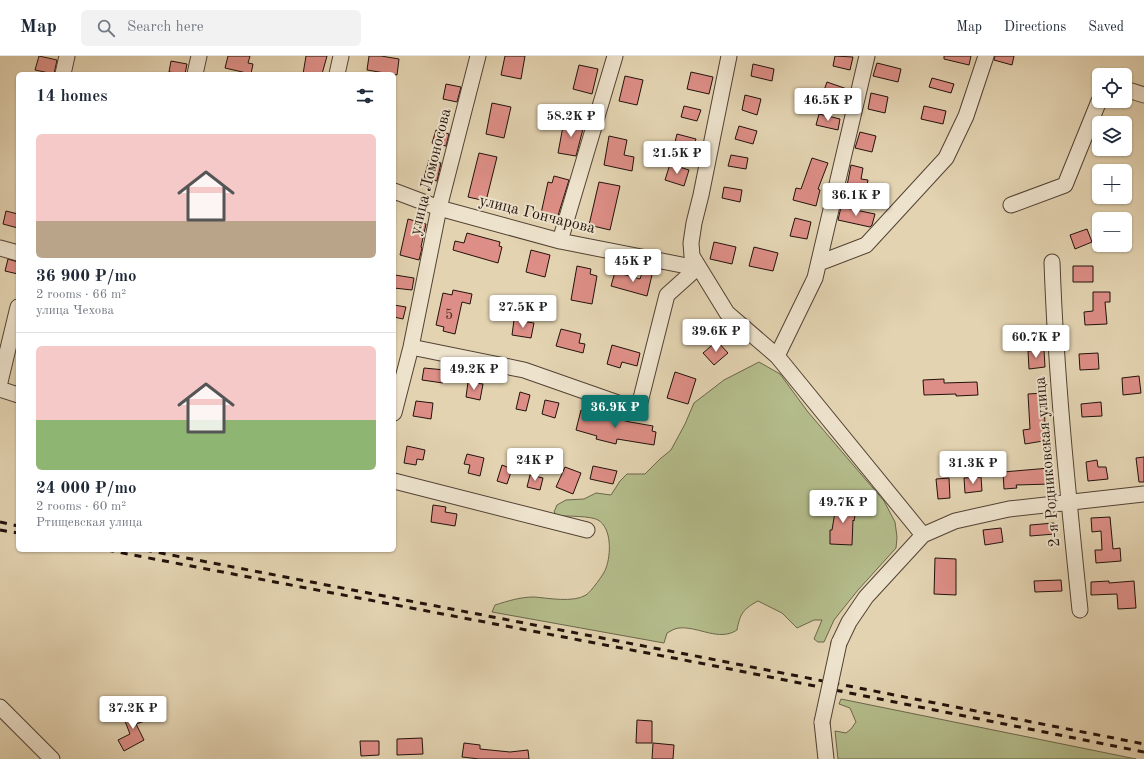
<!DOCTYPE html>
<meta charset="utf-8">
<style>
body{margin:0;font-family:"Old Standard TT",serif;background:#f2f2f3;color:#1f2937;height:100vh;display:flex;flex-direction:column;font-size:15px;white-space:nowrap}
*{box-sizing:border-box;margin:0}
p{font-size:13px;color:#747a83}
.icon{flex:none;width:22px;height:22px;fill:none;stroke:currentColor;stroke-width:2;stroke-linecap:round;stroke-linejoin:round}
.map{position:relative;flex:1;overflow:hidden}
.sheet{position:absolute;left:16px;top:16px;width:380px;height:480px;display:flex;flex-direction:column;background:#fff;border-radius:6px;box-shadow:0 1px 3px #0004}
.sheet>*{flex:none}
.controls{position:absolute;left:1092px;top:12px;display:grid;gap:8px}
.controls a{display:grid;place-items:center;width:40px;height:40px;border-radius:6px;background:#fff;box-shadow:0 1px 3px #0004;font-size:20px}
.price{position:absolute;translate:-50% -34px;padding:0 9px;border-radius:4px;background:#fff;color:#222;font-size:13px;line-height:26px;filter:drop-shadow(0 1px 2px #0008)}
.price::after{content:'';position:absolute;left:50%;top:24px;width:12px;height:9px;margin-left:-6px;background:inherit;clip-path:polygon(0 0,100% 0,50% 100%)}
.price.selected{background:#0f766e;color:#fff}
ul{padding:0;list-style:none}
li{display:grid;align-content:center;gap:8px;height:212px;padding:0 20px}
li+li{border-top:1px solid #e0e1e3}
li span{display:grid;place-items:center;height:124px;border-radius:6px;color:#555}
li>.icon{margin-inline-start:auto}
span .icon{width:72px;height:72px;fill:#fffc;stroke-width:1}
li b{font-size:17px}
h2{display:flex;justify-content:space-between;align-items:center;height:48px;padding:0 20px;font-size:17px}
header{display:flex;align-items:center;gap:24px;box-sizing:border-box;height:56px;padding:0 20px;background:#fff;border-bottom:1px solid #e0e1e3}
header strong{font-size:19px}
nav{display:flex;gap:22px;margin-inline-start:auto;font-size:14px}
.search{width:280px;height:36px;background:#f2f2f3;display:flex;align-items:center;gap:10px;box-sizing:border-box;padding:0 14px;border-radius:6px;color:#747a83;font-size:15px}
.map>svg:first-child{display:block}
</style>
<header>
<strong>Map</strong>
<div class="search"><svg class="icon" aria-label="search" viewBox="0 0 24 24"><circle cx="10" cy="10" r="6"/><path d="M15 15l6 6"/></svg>Search here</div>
<nav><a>Map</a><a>Directions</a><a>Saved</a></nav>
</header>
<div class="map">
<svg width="1144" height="703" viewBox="0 0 1144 703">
<rect width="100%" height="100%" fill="#e3d3b1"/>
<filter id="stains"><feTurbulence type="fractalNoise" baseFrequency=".005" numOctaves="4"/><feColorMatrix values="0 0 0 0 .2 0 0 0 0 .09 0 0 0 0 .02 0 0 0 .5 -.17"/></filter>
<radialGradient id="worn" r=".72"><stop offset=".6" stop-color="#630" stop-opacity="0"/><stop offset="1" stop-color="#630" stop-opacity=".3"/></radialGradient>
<path fill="#b4bc8b" stroke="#6b674b" d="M759,306L780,318L808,356L884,445L895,466L897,481L896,492L858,534L834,564L824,586H818L814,583L822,564H814L797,572L782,557L758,545C743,553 740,558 737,574C719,586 698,570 679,572C675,572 671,575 667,577L664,587L492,556L495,549C508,545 520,541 534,541C548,542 573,547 586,539C590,537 605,517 606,512C611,499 612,472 598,464C592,460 566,460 558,460L554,456L557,449L566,444L584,443L596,437L611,439L620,425L627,418H645L660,403L671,394L685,368L694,347L724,324Z
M841,643L1136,703H838L835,675L846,677L851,673L856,666L850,652L839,648Z"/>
<path fill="#dd8e86" stroke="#22120b" d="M39,0L57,4L54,18L35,14Z
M228,0H250L248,7L253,8L251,18L225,12Z
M306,0H327L322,18H303Z
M369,0H381L399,3L397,19L367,14Z
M505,0H525L521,23L501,19Z
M835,0L853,1L850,14L833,10Z
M944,0H971L969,9L944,3Z
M995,0H1014L1012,9L994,4Z
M171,5L187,8L185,18L169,16Z
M877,7L901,13L898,26L873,20Z
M753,8L774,13L772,25L751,20Z
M579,9L598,13L592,38L573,33Z
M691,16L713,21L709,38L687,33Z
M625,20L643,24L637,49L619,45Z
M932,22L954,28L951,37L929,31Z
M827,26L847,33L844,43L823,37Z
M446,28L461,31L457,46L443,43Z
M871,37L888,41L885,57L868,53Z
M745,39L761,43L757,59L742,54Z
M492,47L511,51L504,82L486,78Z
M684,50L701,54L697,65L681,61Z
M924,50L946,55L943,68L921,63Z
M819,58L840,63L838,74L816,69Z
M564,65L584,69L576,100L558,97Z
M739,70L757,75L753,88L735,83Z
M436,74L449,78L446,90L432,87Z
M860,76L876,80L872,96L855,92Z
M677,78L696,83L692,95L674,90Z
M609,80L627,84L624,99L634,101L632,115L604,109Z
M479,97L497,101L486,145L468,141Z
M731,99L748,102L746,113L728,110Z
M812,102L828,107L818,133L820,134L816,150L793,144L796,132L801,133Z
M429,104L441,107L437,125L424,122Z
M670,108L689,114L684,130L665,124Z
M851,109L863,112L861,123L868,124L865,139L846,135Z
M554,120L569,124L556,166L540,162L548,126L552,127Z
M599,126L620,130L610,174L589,169Z
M724,131L742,134L740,146L722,142Z
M841,151L875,158L872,169L870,171L838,164Z
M6,155L18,158V172L3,168Z
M795,162L811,166L807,183L790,180Z
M408,163L426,168L421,191L422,192L419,204L400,199Z
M1087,173L1092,186L1075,193L1070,179Z
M467,177L500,186L499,190L502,191L498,207L453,194L455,185L464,187Z
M714,186L736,191L732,208L710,203Z
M754,191L778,197L773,215L749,210Z
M531,194L550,199L545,221L526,216Z
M8,203L18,206V218L5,215Z
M577,210L591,213L590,218L597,220L592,248L571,244Z
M1073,210H1093V226H1073Z
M615,216L640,223L642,217L652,219L647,240L611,230Z
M395,219L414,222L412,234L394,232Z
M453,234L472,238L470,248L462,246L455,278L443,275L444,271L436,269L443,237L452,239Z
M1093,236H1110V246H1105L1107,268L1085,269L1084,256L1093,255Z
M394,249L406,251L403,263L394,261Z
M514,264L534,267L531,282L512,279Z
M561,273L581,278L579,287L585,288L583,297L556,290Z
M717,285L728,297L714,309L703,297Z
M612,289L640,297L637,310L622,306L620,312L607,308Z
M1044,294L1045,311L1029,313L1028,295Z
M1098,297L1099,313L1080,314L1079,298Z
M424,312L445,314L443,327L422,324Z
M675,316L696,323L688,348L667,342Z
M1139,320L1141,337L1123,339L1122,322Z
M944,323V327L977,326L978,339L956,340V338L924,339L923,324Z
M468,326L483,328L480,344L466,341Z
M520,336L530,339L526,355L516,353Z
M1044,337L1045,371H1047L1049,384L1025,388L1023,374L1030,373L1028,338Z
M545,344L559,347L555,362L542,358Z
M416,345L433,347L431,363L413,360Z
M1101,346L1102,360L1082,361L1081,348Z
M581,354L630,366L653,370L652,375L656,376L654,389L617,383L616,388L596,383L597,380L576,374Z
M407,390L425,394L423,404L417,403L416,409L404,407Z
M467,398L484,402L480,420L468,417L470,409L464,408Z
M1144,401V426H1139L1136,402Z
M1097,404L1098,411H1106L1108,423L1088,425L1086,406Z
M502,409L512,413L507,428L497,425Z
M593,410L617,415L613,428L590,423Z
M565,411L581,417L573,438L556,431Z
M1050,412L1051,428L1016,429L1017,432L1004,433L1003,416Z
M530,419L543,422L540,434L527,431Z
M981,421L982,435L965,437L964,422Z
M949,422L950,442L938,443L936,423Z
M837,444L857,448L854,465L853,464L852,489L830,488V474H832Z
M433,449L446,451L445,456L457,458L455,470L431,466Z
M1110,461L1113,493L1120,492L1121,505L1096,507L1095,494H1102L1101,475L1092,476L1091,462Z
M1054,467L1055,478L1030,480V469Z
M1001,472L1003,486L985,489L983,474Z
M935,502L956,503V539L934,538Z
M1061,524L1062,535L1035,536L1034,525Z
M1109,525V527L1134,525L1136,552L1118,553L1117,538L1091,539V526Z
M141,653L145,665L136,668L144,684L124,695L118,684L130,678L123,660Z
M637,664L652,665V687H636Z
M422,682L423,698L397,699V683Z
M360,685H379V699L361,700Z
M464,687L480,689V693L510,696L528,694L529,703H479L462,701Z
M653,687L674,689L673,703H652Z"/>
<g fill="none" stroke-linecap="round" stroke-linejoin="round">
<g stroke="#524234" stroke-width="17">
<path id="minor" d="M729,0L701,139L694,167L691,187L692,200L727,257L777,300L923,479
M63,18L67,0
M195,18L199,0
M337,18L341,0
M1125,33L1144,39
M394,135L439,152L560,185L697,212
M1011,149L1065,129L1099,45
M560,185L615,0
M0,192L18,197
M1052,206C1056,322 1068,438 1080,554
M819,207L866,189L946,102L966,60L986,0
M411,291L524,314L638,354L667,239L697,212
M777,300L815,222L867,0
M0,326L18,251
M0,333L18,339
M394,357L411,291L439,152L478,0
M394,425L587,474
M839,587L849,566L866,541L923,479L955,465L1009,453L1144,438
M0,651L52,703
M822,666L826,703"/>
</g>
<use href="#minor" stroke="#ede2cc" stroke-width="15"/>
<path stroke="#22120b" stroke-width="3" stroke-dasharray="7 7" stroke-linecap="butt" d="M0,466L18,470
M0,474L18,477
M107,494L705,608L1144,696
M145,494L706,602L1144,688"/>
<g stroke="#524234" stroke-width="17" stroke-linecap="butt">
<path id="minor-bridge" d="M822,666L839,587"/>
</g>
<use href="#minor-bridge" stroke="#ede2cc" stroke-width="15"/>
</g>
<g text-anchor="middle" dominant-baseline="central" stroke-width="4" stroke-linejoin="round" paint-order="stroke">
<g font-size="14" fill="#51312a">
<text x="449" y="259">5</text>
</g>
<g font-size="16" fill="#22120b" stroke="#ede2cc">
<text transform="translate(431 116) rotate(-76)">улица Ломоносова</text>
<text transform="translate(537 159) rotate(14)">улица Гончарова</text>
<text transform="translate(1048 406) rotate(-95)">2-я Родниковская улица</text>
</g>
</g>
<rect width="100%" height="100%" filter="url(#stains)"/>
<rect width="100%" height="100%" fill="url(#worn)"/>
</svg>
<div class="controls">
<a><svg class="icon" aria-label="locate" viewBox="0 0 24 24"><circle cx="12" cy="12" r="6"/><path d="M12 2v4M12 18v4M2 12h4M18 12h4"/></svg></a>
<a><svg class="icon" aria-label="layers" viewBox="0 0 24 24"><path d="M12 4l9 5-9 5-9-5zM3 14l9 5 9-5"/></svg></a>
<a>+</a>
<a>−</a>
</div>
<b class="price" style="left:828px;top:66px">46.5K ₽</b>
<b class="price" style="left:571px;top:82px">58.2K ₽</b>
<b class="price" style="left:677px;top:119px">21.5K ₽</b>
<b class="price" style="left:856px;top:161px">36.1K ₽</b>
<b class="price" style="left:633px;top:227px">45K ₽</b>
<b class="price" style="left:523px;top:273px">27.5K ₽</b>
<b class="price" style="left:716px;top:297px">39.6K ₽</b>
<b class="price" style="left:1036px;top:303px">60.7K ₽</b>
<b class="price" style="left:474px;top:335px">49.2K ₽</b>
<b class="price selected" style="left:615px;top:373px">36.9K ₽</b>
<b class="price" style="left:535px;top:426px">24K ₽</b>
<b class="price" style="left:973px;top:429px">31.3K ₽</b>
<b class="price" style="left:843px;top:468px">49.7K ₽</b>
<b class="price" style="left:133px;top:674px">37.2K ₽</b>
<section class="sheet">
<h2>14 homes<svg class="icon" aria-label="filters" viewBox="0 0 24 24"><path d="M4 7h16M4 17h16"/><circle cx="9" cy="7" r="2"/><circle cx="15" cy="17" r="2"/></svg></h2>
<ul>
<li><span style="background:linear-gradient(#f6c9c9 70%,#b9a48a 0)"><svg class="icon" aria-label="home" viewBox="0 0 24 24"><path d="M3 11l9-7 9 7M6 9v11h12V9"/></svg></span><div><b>36 900 ₽/mo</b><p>2 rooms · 66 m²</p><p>улица Чехова</p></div></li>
<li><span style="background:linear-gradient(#f6c9c9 60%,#8fb573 0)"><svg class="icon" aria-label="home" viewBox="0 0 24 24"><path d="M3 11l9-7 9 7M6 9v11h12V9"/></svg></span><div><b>24 000 ₽/mo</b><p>2 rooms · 60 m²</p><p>Ртищевская улица</p></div></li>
</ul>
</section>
</div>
